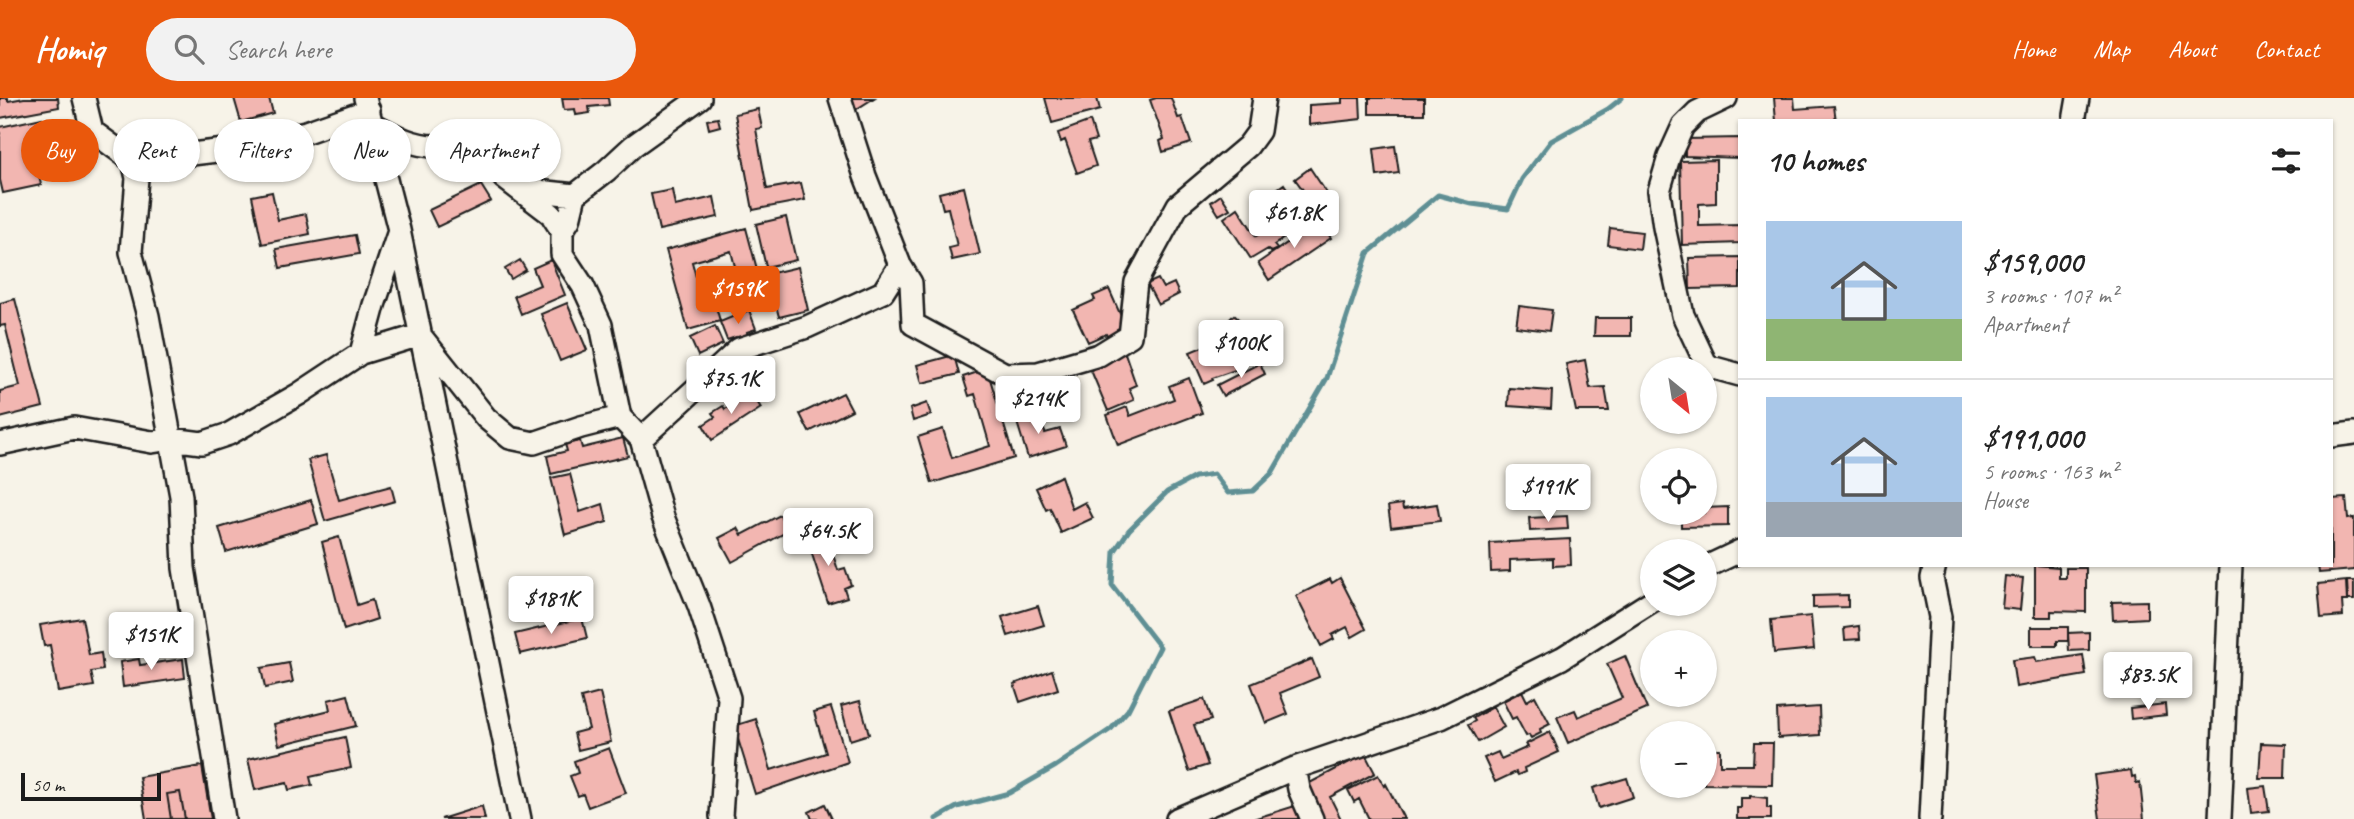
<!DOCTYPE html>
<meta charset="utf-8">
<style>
body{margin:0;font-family:Caveat,sans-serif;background:#f2f2f2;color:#222;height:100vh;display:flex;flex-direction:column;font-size:26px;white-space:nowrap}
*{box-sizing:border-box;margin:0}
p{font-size:23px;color:#767676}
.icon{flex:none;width:38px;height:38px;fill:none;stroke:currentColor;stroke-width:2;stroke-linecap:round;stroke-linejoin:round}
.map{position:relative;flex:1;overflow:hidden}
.drawer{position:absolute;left:1738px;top:21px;width:595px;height:448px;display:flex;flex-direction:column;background:#fff;border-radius:0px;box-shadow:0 2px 5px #0004}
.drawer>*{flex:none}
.top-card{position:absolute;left:21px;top:21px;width:665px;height:63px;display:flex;gap:14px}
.needle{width:46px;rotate:150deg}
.controls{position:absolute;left:1640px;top:259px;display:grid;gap:14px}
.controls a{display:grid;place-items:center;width:77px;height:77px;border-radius:50%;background:#fff;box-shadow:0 2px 5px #0004;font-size:35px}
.scale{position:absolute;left:21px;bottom:18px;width:140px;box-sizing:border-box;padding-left:7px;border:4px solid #1c1c1c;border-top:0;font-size:19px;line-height:24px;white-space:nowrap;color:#1c1c1c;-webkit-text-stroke:5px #f7f3e8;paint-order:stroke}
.price{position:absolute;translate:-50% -60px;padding:0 16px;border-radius:7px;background:#fff;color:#222;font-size:23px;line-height:46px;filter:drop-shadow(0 2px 4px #0008)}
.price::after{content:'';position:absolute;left:50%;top:42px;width:21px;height:16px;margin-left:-10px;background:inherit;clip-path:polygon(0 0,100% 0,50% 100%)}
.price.on{background:#ea580c;color:#fff}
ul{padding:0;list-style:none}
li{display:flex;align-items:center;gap:21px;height:175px;padding:0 28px}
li+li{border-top:2px solid #e0e0e0}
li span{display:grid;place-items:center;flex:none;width:196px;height:140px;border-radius:0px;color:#555}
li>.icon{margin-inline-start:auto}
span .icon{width:84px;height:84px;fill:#fffc;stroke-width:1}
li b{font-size:30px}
h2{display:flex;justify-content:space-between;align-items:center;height:84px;padding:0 28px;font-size:30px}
.tag{padding:0 24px;border-radius:32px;background:#fff;box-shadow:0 2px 5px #0004;font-size:24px;line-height:63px}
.tag.on{background:#ea580c;color:#fff}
header{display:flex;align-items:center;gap:42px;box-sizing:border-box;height:98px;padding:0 35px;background:#ea580c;color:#fff}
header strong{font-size:33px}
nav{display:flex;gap:38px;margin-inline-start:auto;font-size:24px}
.search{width:490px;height:63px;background:#f2f2f2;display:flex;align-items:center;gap:18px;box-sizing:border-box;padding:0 24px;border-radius:38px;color:#767676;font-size:26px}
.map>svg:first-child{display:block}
</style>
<header>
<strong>Homiq</strong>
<div class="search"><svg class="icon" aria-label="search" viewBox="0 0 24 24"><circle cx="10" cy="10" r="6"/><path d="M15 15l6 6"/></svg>Search here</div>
<nav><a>Home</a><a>Map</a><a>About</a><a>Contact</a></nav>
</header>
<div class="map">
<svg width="2354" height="721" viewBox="0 0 2354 721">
<rect width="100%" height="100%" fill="#f7f3e8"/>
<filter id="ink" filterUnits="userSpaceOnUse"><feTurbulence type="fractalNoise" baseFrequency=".0143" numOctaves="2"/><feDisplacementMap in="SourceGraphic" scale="14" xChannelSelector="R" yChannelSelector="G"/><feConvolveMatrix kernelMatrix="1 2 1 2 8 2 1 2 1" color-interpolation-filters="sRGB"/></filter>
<g filter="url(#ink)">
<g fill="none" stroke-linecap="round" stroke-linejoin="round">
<path stroke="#5e8f94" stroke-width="5" d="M936,721L957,709L1009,695L1056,668L1111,631L1128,612L1160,549L1112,487L1114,454L1129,432L1167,394L1195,379L1214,376L1228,395L1253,393L1272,375L1327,280L1368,155L1438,97L1472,106L1508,111L1522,81L1551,43L1608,11L1622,0"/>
</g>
<path fill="#f2b6b1" stroke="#1c1c1c" stroke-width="2" d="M0,0H8V3L24,0H58L59,9L0,20Z
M234,0H269L273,15L241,24Z
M562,0H608L609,7L589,9L590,15L576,17L575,11L564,12Z
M848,0H874L855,12Z
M1045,0H1097L1100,12L1052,25Z
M1156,0H1171L1178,20L1182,19L1191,45L1163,54L1160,43L1164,41L1150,2Z
M1342,0H1360L1361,21L1309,27V7L1342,5Z
M1369,0H1424V16H1369Z
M1774,0H1794L1795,11L1834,8L1836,23H1776Z
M758,11L762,30L756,31L767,91L801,85L805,102L753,112L735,16Z
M42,20L46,42L32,45L41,87L3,95L0,82V29Z
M718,20L720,28L709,31L707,22Z
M1090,23L1096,42L1088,44L1096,68L1077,75L1065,42L1061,44L1058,35Z
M1740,40V60L1685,58V41Z
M1395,48L1399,75L1377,78L1374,51Z
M1716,62V105L1699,106V128L1740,127V145L1682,147L1680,63Z
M1310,70L1328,97L1314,107L1295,81Z
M1284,86L1309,123L1292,135L1266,99Z
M481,87L491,103L437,129L429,112Z
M964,89L980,156L952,162L949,150L957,148L948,110L943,111L939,95Z
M672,92L675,108L714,99L718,119L659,132L651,96Z
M272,94L278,122L306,116L310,136L262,146L252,98Z
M1221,97L1230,111L1219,117L1211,104Z
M1238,110L1256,138L1278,124L1287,138L1274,147L1277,151L1271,154L1268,151L1251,161L1224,120Z
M786,119L796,162L766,169L756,126Z
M1319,123L1331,140L1269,182L1258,165Z
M746,130L758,175L738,180L731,153L692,164L702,201L713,198L720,223L688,232L666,152Z
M1610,130L1642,134L1640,151L1608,147Z
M355,137L359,156L280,170L276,151Z
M1740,159V190L1690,191L1689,160Z
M520,162L526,172L511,181L505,171Z
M551,162L565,197L521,216L514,198L540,187L533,170Z
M798,169L808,212L779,219L768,176Z
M1158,181L1163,190L1174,185L1179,196L1158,207L1147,186Z
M1109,191L1125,227L1117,231L1118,234L1107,239L1106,236L1088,244L1073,212L1095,202L1093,198Z
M15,201L43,309L0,320V293L20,288L5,227L0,228V205Z
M567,205L587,252L560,263L541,216Z
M1519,208L1552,212L1549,233L1516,229Z
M749,212L756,231L747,234L748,238L738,242L736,239L727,242L720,224Z
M1234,217L1264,244L1248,262L1236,251L1240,246L1222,229Z
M1595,220H1631V238H1594Z
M715,228L723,246L698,258L690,240Z
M1224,240L1238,271L1212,280L1213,282L1204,286L1190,254Z
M1125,255L1136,287L1129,290L1134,302L1108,313L1090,270Z
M954,257L959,276L922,285L917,267Z
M1585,262L1590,290L1605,289L1609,313H1576L1566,266Z
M1260,265L1265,276L1223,298L1217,287Z
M987,271L1014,360L932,385L918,339L943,331L952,360L990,348L975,296L969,298L963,279Z
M1189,280L1202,315L1118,347L1107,317L1127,309L1130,318L1174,301L1169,288Z
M1509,290L1552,293L1551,311L1508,308Z
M751,294L761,310L712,342L703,327L715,319L712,315L723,308L725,311Z
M843,295L852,312L809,334L800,316Z
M927,305L931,317L913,323L910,311Z
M1039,314L1045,335L1060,331L1066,348L1028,360L1016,321Z
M623,340L628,358L551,376L547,358L567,353L565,346L580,343L582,350Z
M326,357L339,402L391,388L395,403L325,423L308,362Z
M570,376L580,414L603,406L607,424L565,437L551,380Z
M1061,378L1072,411L1085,404L1093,420L1061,435L1050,410L1046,412L1036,390Z
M2346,400L2348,421L2354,420V472L2319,475L2318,467H2331V401Z
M311,402L318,426L226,454L219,430Z
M1402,406L1403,411L1437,406L1440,423L1391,429L1388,408Z
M1728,409V428L1681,429V415H1704V410Z
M780,417L788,433L732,464L719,440L738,430L742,437Z
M1567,418L1568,431L1530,433L1529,420Z
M825,432L838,472L845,470L851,487L844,490L847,499L828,505L806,438Z
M339,439L357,507L372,502L377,521L344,532L322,444Z
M1570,441L1571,467L1553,468V460L1510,462V473L1491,474L1490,445Z
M2035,467L2059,469V480H2066V470H2086V514L2051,513V519H2035Z
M2005,478L2023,480L2020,512L2002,510Z
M1340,480L1366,531L1352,539L1347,529L1332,537L1334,541L1321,548L1296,498L1330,481L1332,485Z
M2346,483L2347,503H2342L2343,518L2321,520L2318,486Z
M2347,483H2354V502H2348Z
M1848,497V509L1813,510V498Z
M2147,503V520L2113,522L2112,504Z
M1038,508L1044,527L1008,538L1002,519Z
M1811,518L1814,551L1774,555L1771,522Z
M82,520L89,557L101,555L103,572L91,574L94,588L58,594L50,547L44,548L40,527Z
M582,520L587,540L520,556L515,536Z
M1859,528L1860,541L1845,542L1844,530Z
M2031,529H2068V543H2057V548H2031Z
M2089,534V552L2069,553L2068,535Z
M2083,557L2086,577L2016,589L2012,562L2035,559L2037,564Z
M1625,558L1647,611L1568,645L1557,619L1575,612L1578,619L1622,600L1607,566Z
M139,561L140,567L183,561L185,580L123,589L120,564Z
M1312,561L1319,579L1280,595L1288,616L1266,625L1251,586Z
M289,565L293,584L265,590L261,570Z
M1052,572L1058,591L1020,604L1014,586Z
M1522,593L1527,603L1535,598L1550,626L1540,631L1541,635L1531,640L1529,637L1526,638L1516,619L1512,621L1503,603Z
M600,595L611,644L578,652L574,635L589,631L581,600Z
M348,597L356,628L279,647L274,626L330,612L328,602Z
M1204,601L1211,622L1194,627L1208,667L1189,673L1169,613Z
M860,603L869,636L850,642L841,608Z
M2165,606L2166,617L2131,621L2130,610Z
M831,609L848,664L755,696L734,628L756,621L771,672L826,655L814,614Z
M1493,609L1504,629L1478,644L1468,627L1475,623L1473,620Z
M1819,609L1820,637L1778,640L1777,612Z
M1550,634L1559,654L1524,670L1525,674L1518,677L1516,674L1495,684L1484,660L1498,654L1501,661L1528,649L1526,646Z
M345,639L351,670L310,679L312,687L289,692L287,685L255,692L248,661Z
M1754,645H1773L1772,687L1704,686V651H1720V667H1753Z
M2261,645L2286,646L2285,680H2259Z
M609,650L626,695L588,709L583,696L578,698L570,678L578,675L574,663Z
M1365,656L1375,675L1330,699L1341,721H1318L1302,689Z
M202,668L211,721H185L180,694L167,696L171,721H146L139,679Z
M2131,672L2132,679L2135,678L2136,685L2140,684L2144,721H2100L2094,677Z
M1378,677L1384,688L1386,686L1404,721H1369L1359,701L1354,704L1348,692Z
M1627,680L1633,699L1599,710L1593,690Z
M2265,688L2269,713L2251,715L2248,690Z
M180,694L185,721H171L167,696Z
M1750,698L1767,700V710H1771V721H1737V710H1741V700H1750Z
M825,706L832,721H812L809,714Z
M482,708L485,721H441Z
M1295,708L1299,721H1253Z"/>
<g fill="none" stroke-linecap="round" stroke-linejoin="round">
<g stroke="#1c1c1c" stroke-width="26">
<path id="minor" d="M84,0L92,33L133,63L137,80L131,154L148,218L181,398L184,470L224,721
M365,0L399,132L520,721
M840,0L865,78L900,167L911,185L913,226L1005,276L1038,275L1099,257L1130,238L1136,184L1178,107L1248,48L1259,33L1264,0
M1726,0L1697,14L1683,28L1669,59L1659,93L1664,129L1683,217L1707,268L1740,277
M2074,23L2078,0
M373,26C393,37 414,49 438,48C451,47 463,39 476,37L504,80L551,116L562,133V156L583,188L601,227L620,319L641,341L663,419L699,508L729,600L721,718L722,721
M133,63L225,52L306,34L369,12
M519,91L575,97
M562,133L569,122L575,97L606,73L633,48L700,0
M361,255L374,207L399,133
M2331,338L2354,335
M641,341L739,251L807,229L883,194L900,167
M0,346L74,330L152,344L171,341L202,345L229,336L299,296L361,255L420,237L486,320L510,340L534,345L581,329L620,319
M1704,470L1740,453
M1295,670L1299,691L1312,721
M1177,721L1295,670L1441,620L1562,560L1652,503
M1930,721L1940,519L1932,480L1935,467
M2220,721L2231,467"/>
</g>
<use href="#minor" stroke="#f7f3e8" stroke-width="21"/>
</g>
</g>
</svg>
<div class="controls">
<a><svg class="needle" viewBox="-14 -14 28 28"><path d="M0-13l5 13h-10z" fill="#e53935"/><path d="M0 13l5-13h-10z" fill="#767676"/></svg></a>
<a><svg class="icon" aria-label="locate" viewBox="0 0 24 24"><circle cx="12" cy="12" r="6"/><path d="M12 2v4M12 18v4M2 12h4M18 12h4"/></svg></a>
<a><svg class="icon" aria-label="layers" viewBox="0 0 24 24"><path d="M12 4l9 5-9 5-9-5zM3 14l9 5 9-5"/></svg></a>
<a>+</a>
<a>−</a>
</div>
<div class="scale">50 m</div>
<b class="price" style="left:1294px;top:152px">$61.8K</b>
<b class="price on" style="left:738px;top:228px">$159K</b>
<b class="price" style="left:1241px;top:282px">$100K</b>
<b class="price" style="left:731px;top:318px">$75.1K</b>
<b class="price" style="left:1038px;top:338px">$214K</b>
<b class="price" style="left:1548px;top:426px">$191K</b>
<b class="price" style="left:828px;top:470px">$64.5K</b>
<b class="price" style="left:551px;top:538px">$181K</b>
<b class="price" style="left:151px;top:574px">$151K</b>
<b class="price" style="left:2148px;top:614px">$83.5K</b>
<div class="top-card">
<a class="tag on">Buy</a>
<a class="tag">Rent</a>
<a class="tag">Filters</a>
<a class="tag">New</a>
<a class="tag">Apartment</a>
</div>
<section class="drawer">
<h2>10 homes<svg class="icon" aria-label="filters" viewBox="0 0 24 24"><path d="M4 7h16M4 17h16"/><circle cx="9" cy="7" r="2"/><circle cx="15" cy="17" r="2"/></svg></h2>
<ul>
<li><span style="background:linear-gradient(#a9c7e8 70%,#8fb573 0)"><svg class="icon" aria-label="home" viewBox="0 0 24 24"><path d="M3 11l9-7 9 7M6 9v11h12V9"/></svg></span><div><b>$159,000</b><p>3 rooms · 107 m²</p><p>Apartment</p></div></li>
<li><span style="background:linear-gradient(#a9c7e8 75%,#9aa5b1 0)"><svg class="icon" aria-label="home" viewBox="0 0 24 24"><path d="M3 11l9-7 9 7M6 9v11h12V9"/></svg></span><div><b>$191,000</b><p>5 rooms · 163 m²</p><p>House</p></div></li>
</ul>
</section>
</div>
